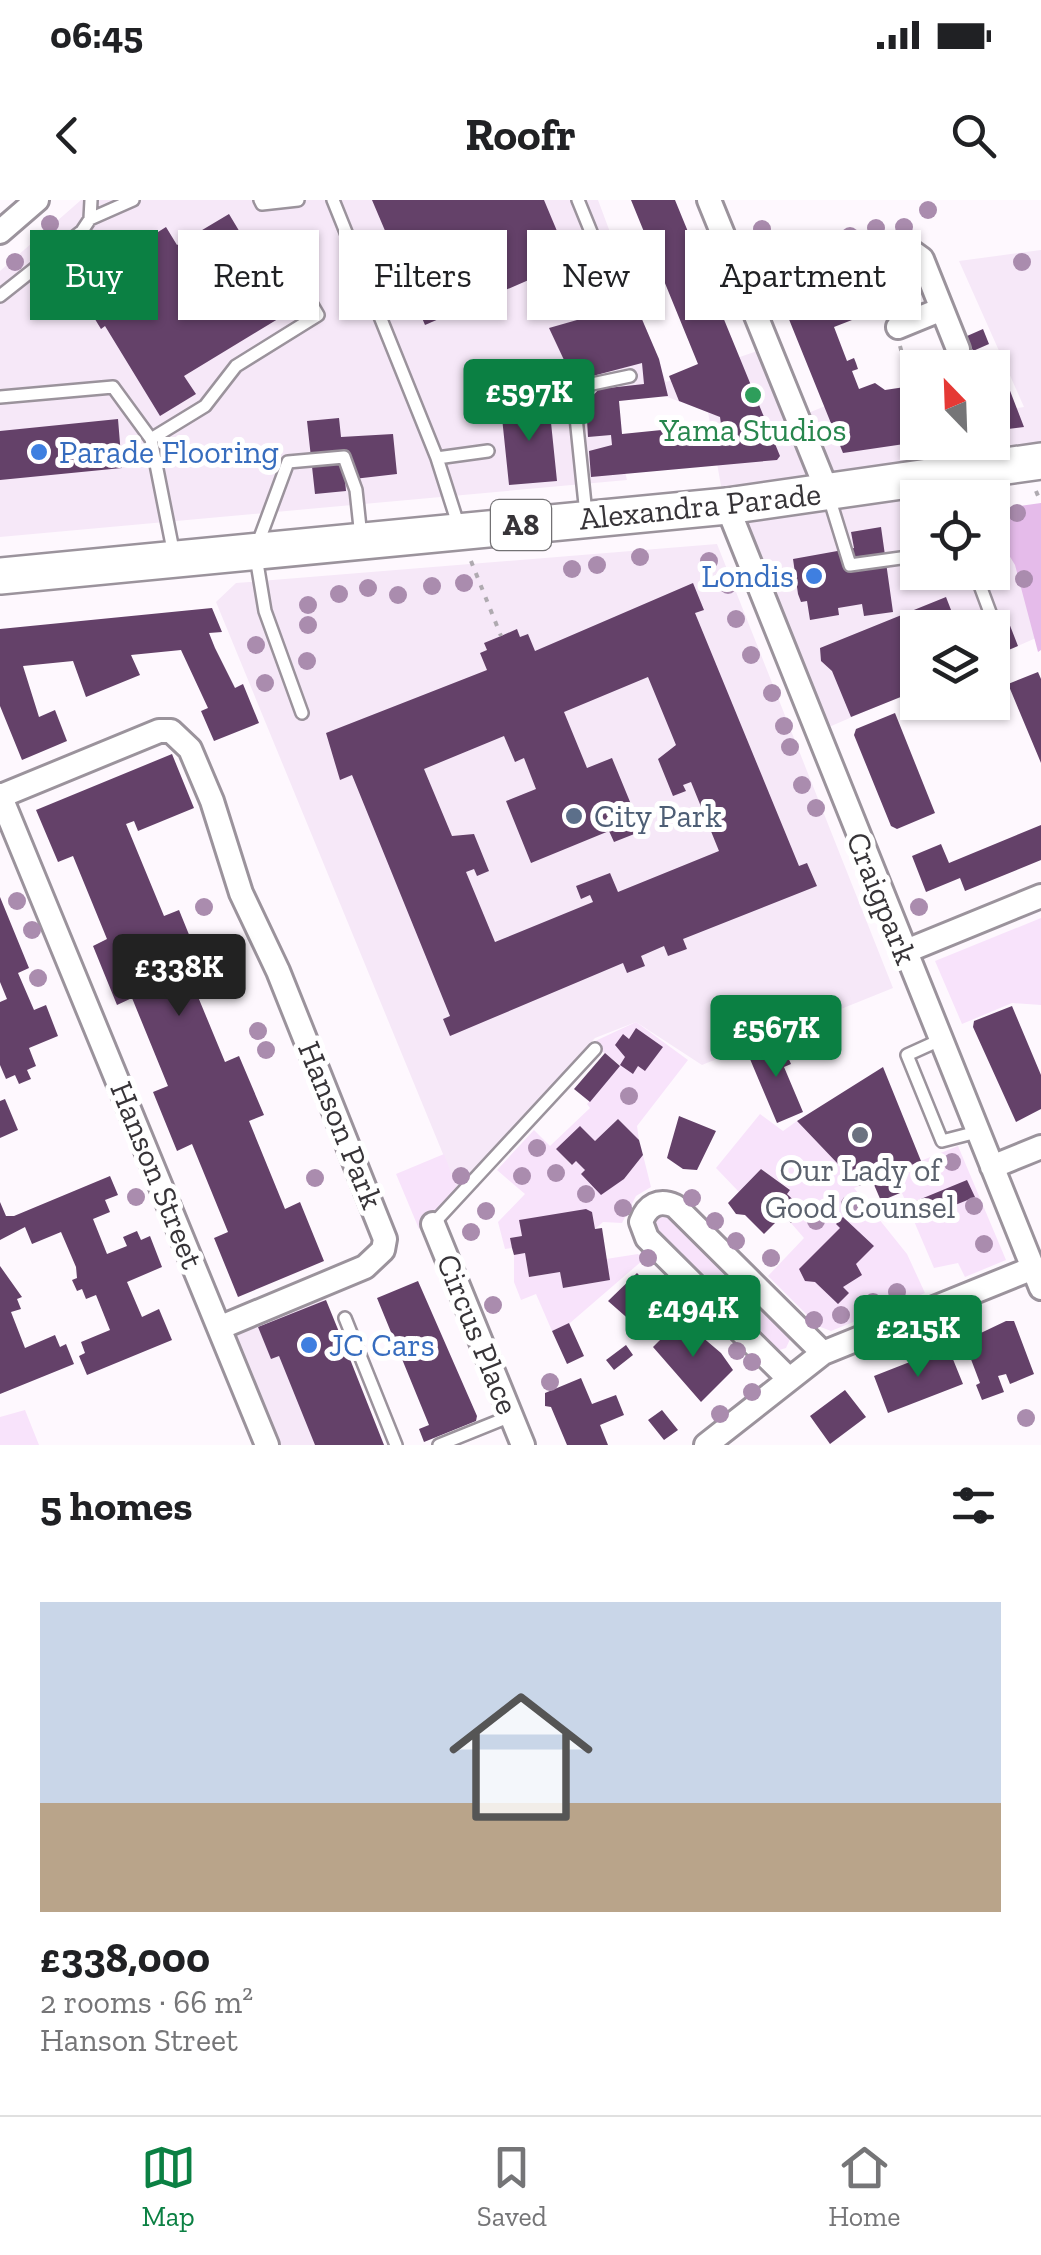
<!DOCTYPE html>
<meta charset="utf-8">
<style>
body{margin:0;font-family:"Zilla Slab",serif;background:#f2f2f2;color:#202124;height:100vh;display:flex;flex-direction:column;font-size:38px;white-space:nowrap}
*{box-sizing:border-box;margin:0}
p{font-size:32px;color:#757577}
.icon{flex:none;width:55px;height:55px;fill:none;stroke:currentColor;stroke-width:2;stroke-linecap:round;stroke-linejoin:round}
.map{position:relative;height:1245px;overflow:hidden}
.details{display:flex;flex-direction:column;background:#fff;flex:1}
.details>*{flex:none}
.top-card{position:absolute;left:30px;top:30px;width:982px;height:90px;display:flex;gap:20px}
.needle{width:65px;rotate:337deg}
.fabs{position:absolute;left:900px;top:150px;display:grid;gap:20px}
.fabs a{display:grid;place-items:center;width:110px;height:110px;border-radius:0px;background:#fff;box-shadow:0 2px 8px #0004;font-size:50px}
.price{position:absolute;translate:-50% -85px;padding:0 22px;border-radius:10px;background:#0b8043;color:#fff;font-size:32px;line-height:65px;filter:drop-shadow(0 2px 5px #0008)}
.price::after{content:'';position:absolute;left:50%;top:60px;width:30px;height:22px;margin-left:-15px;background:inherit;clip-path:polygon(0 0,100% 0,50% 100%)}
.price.active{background:#222;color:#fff}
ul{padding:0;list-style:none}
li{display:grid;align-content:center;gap:20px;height:530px;padding:0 40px}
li+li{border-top:2px solid #e0e0e0}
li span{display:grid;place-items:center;height:310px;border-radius:0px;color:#555}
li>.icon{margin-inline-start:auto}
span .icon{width:180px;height:180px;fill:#fffc;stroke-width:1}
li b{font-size:42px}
h2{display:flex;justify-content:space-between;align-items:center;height:120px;padding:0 40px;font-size:42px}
.pill{padding:0 35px;border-radius:0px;background:#fff;box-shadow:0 2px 8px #0004;font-size:35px;line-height:90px}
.pill.active{background:#0b8043;color:#fff}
.status{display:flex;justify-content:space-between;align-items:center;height:70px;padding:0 50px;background:#fff;direction:ltr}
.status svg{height:28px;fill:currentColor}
header{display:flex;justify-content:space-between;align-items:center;height:130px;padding:0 40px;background:#fff;font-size:45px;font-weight:800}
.tabs{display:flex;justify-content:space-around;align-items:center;height:140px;border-top:2px solid #e0e0e0;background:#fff;font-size:28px;color:#757577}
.tabs a{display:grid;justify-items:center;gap:5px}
.tabs .active{color:#0b8043}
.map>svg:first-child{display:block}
</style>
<div class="status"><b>06:45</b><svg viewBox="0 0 49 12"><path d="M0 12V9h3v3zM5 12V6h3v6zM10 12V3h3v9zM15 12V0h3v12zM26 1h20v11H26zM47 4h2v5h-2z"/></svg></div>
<header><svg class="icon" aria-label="back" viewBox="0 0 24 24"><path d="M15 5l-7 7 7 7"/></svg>Roofr<svg class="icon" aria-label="search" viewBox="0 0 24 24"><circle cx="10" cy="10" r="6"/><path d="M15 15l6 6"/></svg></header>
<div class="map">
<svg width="1041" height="1245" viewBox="0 0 1041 1245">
<rect width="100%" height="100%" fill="#fef8fe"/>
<path fill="#f6e8f8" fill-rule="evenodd" d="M81,0H598L666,182L766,148L796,218L840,200L917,223L918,242H992L993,212L1024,207L959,61L1041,50V260L994,268L1036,438L993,457L992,428H918L917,489L815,533L724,303L708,212L662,195L608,201L627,280L0,337V71ZM918,298H992V372H918Z
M717,344L893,788L702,865L636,822L595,838L457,988L216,402L236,383Z
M321,1094L384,1245H278L230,1131Z"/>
<path fill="#f8e3fb" d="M1041,718V805L1012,803L962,824L935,761Z
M636,822L688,860L637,926L639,940L618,919L595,941L557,949L571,965L576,961L585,970L581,974L624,979L643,955L651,987L636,996L622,1023L603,1022L595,1029L592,1012L520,1020L522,1036L511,1038L512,1048L505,1049L498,1022L525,994L497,970L534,930L550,946L590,908L587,904L620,865L591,843Z
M760,914L783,931L797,921L859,986L854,988L907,1054L925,1093L831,1131L818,1126L768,1076L804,1038L791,1023L787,994L790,989L761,969L739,992L716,968Z
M958,946L1006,1060L965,1077L958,1063L934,1068L893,972Z
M444,954L457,988L419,1029L396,974Z
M661,1015L671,1016L787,1131L791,1137L786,1148L776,1151L656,1036L651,1025Z
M525,1053L529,1077L560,1072L564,1088L609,1080L606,1059L638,1054L643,1060L570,1123L552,1131L536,1094L521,1100L514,1082V1055Z
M25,1210L39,1245H0V1217Z"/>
<path fill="#e5bbea" d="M1041,303V450L1038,452L1015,365L993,329L992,310Z"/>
<path fill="#644169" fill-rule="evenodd" d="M372,0H544L570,62L425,125Z
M631,0H675L780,256L777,260L591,277L589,251L612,245L611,235L588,237L586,203L599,189L644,184L642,163L566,183L564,160L549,128L612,110L609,105L632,96L659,159L668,196L619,201L622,234L721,224L720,217L679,201L669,176L698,164Z
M229,14L250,49L223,66L248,106L282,85L296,108L184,176L196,194L160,216L105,126L101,129L90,111L95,109L78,82L166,27L177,45Z
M856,77L870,113L834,127L847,161L854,158L856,163L858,169L852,171L859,189L875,183L885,190L918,185V242L843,253L784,107L847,87L845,82Z
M983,129L989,144L973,151L967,136Z
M940,153L942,168H926L925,155Z
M1002,170L1024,227L992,231V174Z
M549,203L557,281L509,285L501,208Z
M339,218L341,237L393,234L397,274L345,280L346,291L315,294L307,221Z
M118,219L122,268L0,280V231Z
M881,327L893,412L864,416L862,404L838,408L839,415L810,420L807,401L801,402L798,394L793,359L854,348L851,332Z
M693,383L704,410L695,413L799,666L807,663L817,686L683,739L687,749L668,756L664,746L641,756L645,766L627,773L623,763L450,836L443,819L450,816L352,575L340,580L326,533L487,470L480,453L487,450L484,443L501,436L517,429L520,437L528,434L535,451ZM648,477L676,545L658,559L673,596L686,591L683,585L691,582L719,651L618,692L610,673L576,686L581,699L590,695L593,702L495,742L466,672L474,669L477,676L489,671L474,634L452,636L424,569L504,536L515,562L524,558L536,589L506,601L531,663L609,631L614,642L642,631L612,558L587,568L564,512Z
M946,397L958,428H918V490L851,517L832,471L821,461L820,448Z
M212,408L222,432L209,433L215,448L235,488L243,484L259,523L214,541L201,511L208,508L181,450L131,455L140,475L86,497L73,461L23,466L39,517L55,510L67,541L22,560L0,506V429Z
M1009,423L1018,446L992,457V430Z
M1038,472L1041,479V563L1008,484Z
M895,513L935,613L897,629L891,626L854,535L856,529Z
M172,554L194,608L138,631L134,621L126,624L164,716L179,710L203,769L189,775L225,862L239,856L264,915L249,921L285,1009L300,1002L324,1061L238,1097L214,1038L228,1032L192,944L177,951L153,892L168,886L132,798L117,805L93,746L107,739L73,656L58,662L36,610Z
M1041,625V660L965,691L960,678L926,692L912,656L941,644L949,663Z
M0,697L29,768L18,773L34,810L46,805L58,836L29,848L36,866L27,870L31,879L19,884L15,875L6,879L0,865V802L7,799L0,782Z
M1012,806L1041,875V909L1016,922L973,827L974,821Z
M636,828L663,847L645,871L638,866L633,874L620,865L625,857L615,845L623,834L629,839Z
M780,839L791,864L784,867L803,912L777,923L747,852Z
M605,853L620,866L590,902L574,889Z
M883,867L921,961L892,973L900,993L881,1001L872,980L859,986L797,921Z
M5,899L18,930L0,938V901Z
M679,916L716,931L697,970L683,969L667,958Z
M618,919L639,940L643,955L624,979L601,995L581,974L585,970L576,961L572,965L556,949L580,926L595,941Z
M761,969L790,990L787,994L804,1010L791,1023L783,1015L764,1034L745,1015L736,1014L728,1003Z
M110,976L118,995L105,1000L110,1012L93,1019L107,1054L127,1046L123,1037L137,1031L141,1040L150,1036L162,1067L127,1082L142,1117L159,1109L172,1140L87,1175L79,1156L85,1153L81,1142L110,1130L96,1095L86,1099L82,1089L77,1091L72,1080L77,1078L76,1067L61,1032L32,1044L25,1027L0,1040V1002L6,1016H14Z
M967,980L975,997L923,1018L916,1001Z
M586,1009L592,1012L595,1029L602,1028L610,1080L563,1088L560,1072L529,1077L525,1053L514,1055L512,1048L510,1038L522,1036L519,1020Z
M843,1017L874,1046L856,1064L862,1075L843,1087L849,1093L838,1104L815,1082L805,1081L799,1069L840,1028L836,1024Z
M0,1066L22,1097L17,1099L21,1109L11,1112L25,1148L55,1135L60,1147L66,1144L74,1164L0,1194Z
M637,1073L667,1105L641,1130L608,1101Z
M418,1081L477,1216L476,1221L424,1242L419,1229L429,1225L377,1098Z
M326,1100L346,1149L384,1245H315L279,1156L271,1159L258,1127Z
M681,1119L721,1153L733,1170L701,1202L653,1147Z
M1006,1121H1014L1034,1174L1010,1184L1006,1174L998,1176L1004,1192L982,1200L976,1185L980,1183L964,1141Z
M569,1123L584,1156L567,1164L552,1131Z
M626,1145L633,1155L614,1170L606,1160Z
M948,1147L963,1184L888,1213L874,1176Z
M581,1178L592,1204L616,1195L624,1215L600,1225L608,1245H567L551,1207L545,1206V1193Z
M845,1190L866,1217L830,1244L810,1216Z
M662,1210L678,1230L664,1240L648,1220Z"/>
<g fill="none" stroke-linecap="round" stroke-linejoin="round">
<g stroke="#9b939c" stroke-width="16">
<path id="service" d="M260,0L262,4L298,0
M333,0L437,258L459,327
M578,0L609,76
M90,19L133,0
M0,96L82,31L90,19L91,0
M0,197L113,187L151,239L174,355
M151,239L205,206L236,166L318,115L295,76L277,74L247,91
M437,258L488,251
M828,294L850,365L908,357L916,284
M586,314L573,188L630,176
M975,372L991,415
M302,513L265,411L255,351L288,262L344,257L356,290L361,337
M940,840L907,855L942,941L977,932
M433,1024L595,849
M345,1118L396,1245
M439,1245L511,1216"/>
</g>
<g stroke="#9b939c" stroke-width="28">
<path id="minor" d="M709,0L828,293
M0,32L37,0
M752,103L885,48L904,46L922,59L958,149
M898,127L942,109
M727,306L1041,1088
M0,595L267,1245
M1,596L159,531H171L190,549L212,601L241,693L278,771L385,1039L383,1050L365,1067L219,1128
M904,752L1041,696
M992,967L1041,947
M433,1024L523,1245
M788,1178L647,1038L641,1022C647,1005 659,999 675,1006L823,1153
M706,1245L823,1153L1033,1068"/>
</g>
<g stroke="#9b939c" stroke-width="40">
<path id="primary" d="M0,376L727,306L1041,261"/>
</g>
<path stroke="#afaab0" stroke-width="4" stroke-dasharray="5 8" stroke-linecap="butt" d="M872,77L885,109
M900,146L910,183L918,182
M1036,291L1041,303
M471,361L501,436"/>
<use href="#service" stroke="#fff" stroke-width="11"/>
<use href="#minor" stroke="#fff" stroke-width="22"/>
<use href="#primary" stroke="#fff" stroke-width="35"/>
</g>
<g fill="#aa8cae">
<circle cx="928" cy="10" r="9"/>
<circle cx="50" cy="24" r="9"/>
<circle cx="904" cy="27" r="9"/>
<circle cx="876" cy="28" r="9"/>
<circle cx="762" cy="29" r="9"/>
<circle cx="850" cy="36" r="9"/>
<circle cx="830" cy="45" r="9"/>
<circle cx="805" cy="56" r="9"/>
<circle cx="15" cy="62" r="9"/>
<circle cx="1022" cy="62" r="9"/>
<circle cx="768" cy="74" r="9"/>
<circle cx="552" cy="181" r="9"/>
<circle cx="520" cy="183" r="9"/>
<circle cx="1017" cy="313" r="9"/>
<circle cx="640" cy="357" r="9"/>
<circle cx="709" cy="361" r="9"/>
<circle cx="597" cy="365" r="9"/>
<circle cx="572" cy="369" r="9"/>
<circle cx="1024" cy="379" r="9"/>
<circle cx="464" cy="383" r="9"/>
<circle cx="728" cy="385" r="9"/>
<circle cx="432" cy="386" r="9"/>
<circle cx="368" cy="388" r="9"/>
<circle cx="339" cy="394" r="9"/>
<circle cx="398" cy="395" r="9"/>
<circle cx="308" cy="405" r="9"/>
<circle cx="736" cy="419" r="9"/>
<circle cx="308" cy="425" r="9"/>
<circle cx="256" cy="445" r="9"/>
<circle cx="751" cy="455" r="9"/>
<circle cx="307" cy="461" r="9"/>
<circle cx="265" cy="483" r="9"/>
<circle cx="772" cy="493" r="9"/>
<circle cx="784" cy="526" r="9"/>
<circle cx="790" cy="547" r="9"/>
<circle cx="802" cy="585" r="9"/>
<circle cx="816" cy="608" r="9"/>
<circle cx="17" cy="701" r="9"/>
<circle cx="204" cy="707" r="9"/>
<circle cx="919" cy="707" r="9"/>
<circle cx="32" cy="730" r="9"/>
<circle cx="38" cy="778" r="9"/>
<circle cx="258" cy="831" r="9"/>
<circle cx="266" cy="850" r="9"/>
<circle cx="629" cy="896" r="9"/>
<circle cx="537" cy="948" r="9"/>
<circle cx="952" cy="962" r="9"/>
<circle cx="556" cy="973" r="9"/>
<circle cx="461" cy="976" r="9"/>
<circle cx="522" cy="976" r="9"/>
<circle cx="315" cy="978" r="9"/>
<circle cx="586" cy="994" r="9"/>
<circle cx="136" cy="997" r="9"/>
<circle cx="692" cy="998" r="9"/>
<circle cx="850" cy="1004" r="9"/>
<circle cx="974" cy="1006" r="9"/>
<circle cx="623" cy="1008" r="9"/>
<circle cx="486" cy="1011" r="9"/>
<circle cx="715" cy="1021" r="9"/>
<circle cx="816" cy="1021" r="9"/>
<circle cx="471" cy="1032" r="9"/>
<circle cx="736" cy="1041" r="9"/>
<circle cx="984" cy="1044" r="9"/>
<circle cx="648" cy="1058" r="9"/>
<circle cx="771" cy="1058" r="9"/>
<circle cx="897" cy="1092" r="9"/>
<circle cx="873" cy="1102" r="9"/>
<circle cx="493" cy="1105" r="9"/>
<circle cx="841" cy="1115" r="9"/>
<circle cx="814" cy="1120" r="9"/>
<circle cx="737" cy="1151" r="9"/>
<circle cx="752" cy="1162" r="9"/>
<circle cx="550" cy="1182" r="9"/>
<circle cx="752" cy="1192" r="9"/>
<circle cx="720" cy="1214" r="9"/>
<circle cx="1026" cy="1218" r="9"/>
</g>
<circle fill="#2e9e5b" stroke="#fff" stroke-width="4" cx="753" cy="195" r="10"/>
<g fill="#3f7fe0" stroke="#fff" stroke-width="4">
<circle cx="39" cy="252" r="10"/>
<circle cx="814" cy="376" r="10"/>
<circle cx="309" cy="1145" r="10"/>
</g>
<circle fill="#5c6f8a" stroke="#fff" stroke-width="4" cx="574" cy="616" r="10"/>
<circle fill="#6b7280" stroke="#fff" stroke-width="4" cx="860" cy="935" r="10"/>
<g text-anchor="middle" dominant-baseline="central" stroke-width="10" stroke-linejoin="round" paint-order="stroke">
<rect fill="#fff" stroke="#737174" stroke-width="2.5" x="491" y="300" width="60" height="50" rx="8"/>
<g font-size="30" font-weight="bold" fill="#373438">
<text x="521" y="325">A8</text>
</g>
<g font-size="32" fill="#27864d" stroke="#fff">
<text x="753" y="230">Yama Studios</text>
</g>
<g font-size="32" fill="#366cbe" stroke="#fff" text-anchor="start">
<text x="59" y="252">Parade Flooring</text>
<text x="794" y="376" text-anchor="end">Londis</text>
<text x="329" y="1145">JC Cars</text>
</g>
<g font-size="32" fill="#373438" stroke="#fff">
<text transform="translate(700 306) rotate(-6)">Alexandra Parade</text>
<text transform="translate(882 698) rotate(68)">Craigpark</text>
<text transform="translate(341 925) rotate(68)">Hanson Park</text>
<text transform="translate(157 975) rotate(68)">Hanson Street</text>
<text transform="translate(478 1134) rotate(68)">Circus Place</text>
</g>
<g font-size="32" fill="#4e5e75" stroke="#fff" text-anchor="start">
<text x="594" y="616">City Park</text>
</g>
<g font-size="32" fill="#5b616d" stroke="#fff">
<text x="860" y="970">Our Lady of<tspan x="860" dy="37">Good Counsel</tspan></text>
</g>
</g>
</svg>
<div class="fabs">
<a><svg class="needle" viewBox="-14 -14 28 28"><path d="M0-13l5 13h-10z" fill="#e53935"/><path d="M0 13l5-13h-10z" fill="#757577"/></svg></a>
<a><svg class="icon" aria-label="locate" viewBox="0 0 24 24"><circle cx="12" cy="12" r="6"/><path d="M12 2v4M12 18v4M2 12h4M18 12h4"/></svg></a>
<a><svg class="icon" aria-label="layers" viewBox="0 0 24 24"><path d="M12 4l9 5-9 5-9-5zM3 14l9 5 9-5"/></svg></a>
</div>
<b class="price" style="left:529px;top:244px">£597K</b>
<b class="price active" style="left:179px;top:819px">£338K</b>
<b class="price" style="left:776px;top:880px">£567K</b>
<b class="price" style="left:693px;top:1160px">£494K</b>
<b class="price" style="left:918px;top:1180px">£215K</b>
<div class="top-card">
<a class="pill active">Buy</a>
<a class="pill">Rent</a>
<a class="pill">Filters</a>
<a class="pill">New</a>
<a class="pill">Apartment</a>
</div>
</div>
<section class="details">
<h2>5 homes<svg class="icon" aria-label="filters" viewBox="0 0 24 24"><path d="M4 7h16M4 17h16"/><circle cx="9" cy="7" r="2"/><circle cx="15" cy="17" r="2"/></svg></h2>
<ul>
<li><span style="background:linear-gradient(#c9d6e8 65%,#b9a48a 0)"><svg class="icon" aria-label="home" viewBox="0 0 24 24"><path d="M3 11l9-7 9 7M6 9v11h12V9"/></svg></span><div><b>£338,000</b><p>2 rooms · 66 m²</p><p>Hanson Street</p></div></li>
</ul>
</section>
<nav class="tabs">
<a class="active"><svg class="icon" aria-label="map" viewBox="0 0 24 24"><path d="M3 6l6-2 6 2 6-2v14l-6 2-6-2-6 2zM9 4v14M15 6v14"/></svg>Map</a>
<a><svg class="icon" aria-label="saved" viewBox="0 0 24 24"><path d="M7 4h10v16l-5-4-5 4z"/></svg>Saved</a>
<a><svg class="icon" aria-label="home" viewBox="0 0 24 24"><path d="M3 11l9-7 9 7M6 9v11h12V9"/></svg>Home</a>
</nav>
